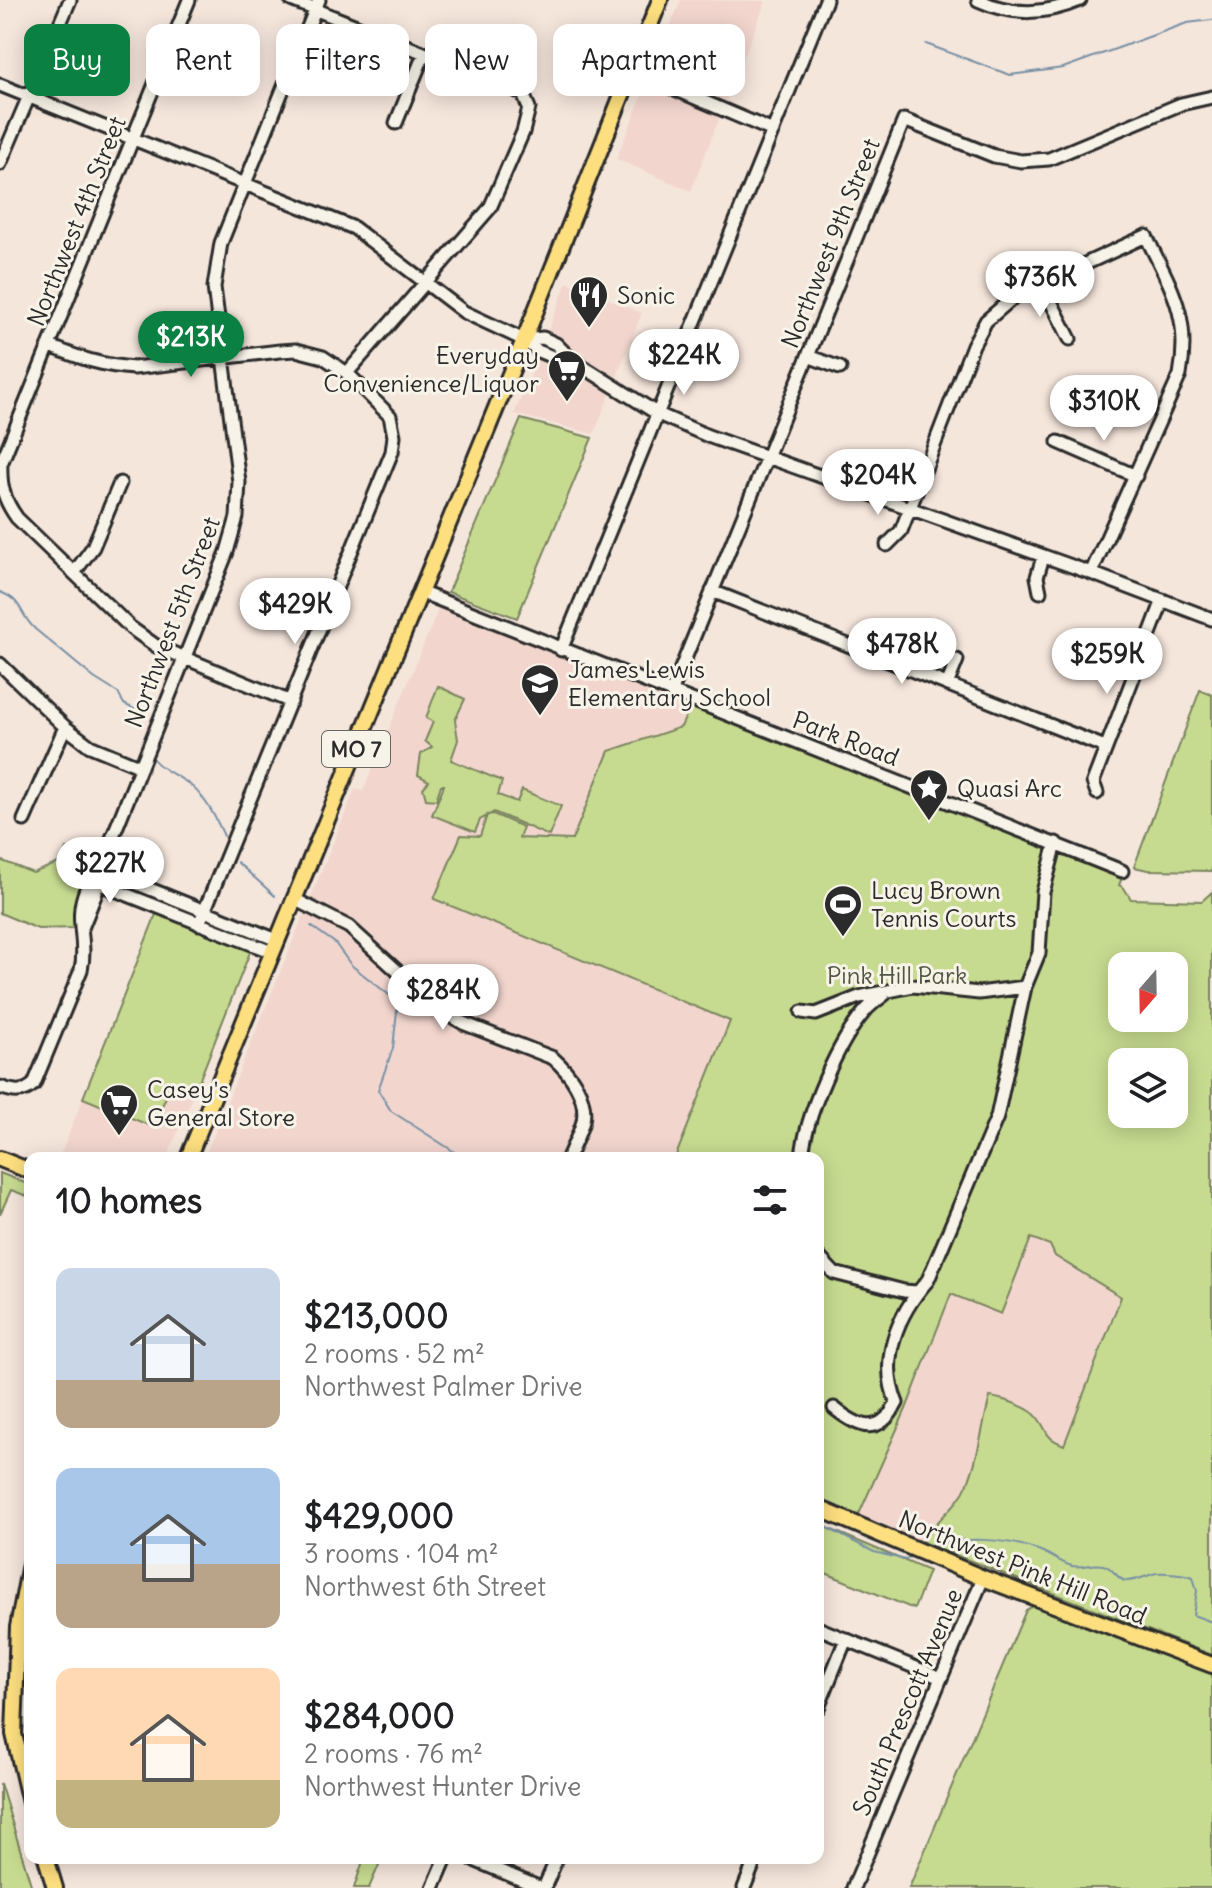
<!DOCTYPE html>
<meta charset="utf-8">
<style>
body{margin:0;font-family:Delius,sans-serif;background:#f6f6f6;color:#202124;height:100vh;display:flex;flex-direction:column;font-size:30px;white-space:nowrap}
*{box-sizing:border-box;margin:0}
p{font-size:26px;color:#757577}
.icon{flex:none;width:44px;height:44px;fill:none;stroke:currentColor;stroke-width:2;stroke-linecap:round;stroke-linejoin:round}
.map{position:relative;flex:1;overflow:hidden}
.side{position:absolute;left:24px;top:1152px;width:800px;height:712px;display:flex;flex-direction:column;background:#fff;border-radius:16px;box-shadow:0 4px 20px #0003}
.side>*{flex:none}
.guide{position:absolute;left:24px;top:24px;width:800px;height:72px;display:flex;gap:16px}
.needle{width:52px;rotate:200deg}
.controls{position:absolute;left:1108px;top:952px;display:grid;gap:16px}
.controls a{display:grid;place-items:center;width:80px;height:80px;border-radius:16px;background:#fff;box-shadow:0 4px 20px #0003;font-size:40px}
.price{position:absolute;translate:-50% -68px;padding:0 18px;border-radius:28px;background:#fff;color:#222;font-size:26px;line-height:52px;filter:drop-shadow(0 2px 4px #0008)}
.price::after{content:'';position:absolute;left:50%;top:48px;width:24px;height:18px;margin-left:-12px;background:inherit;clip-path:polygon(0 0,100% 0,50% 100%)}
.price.on{background:#0b8043;color:#fff}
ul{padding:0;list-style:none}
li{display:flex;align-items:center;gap:24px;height:200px;padding:0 32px}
li span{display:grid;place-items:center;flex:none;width:224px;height:160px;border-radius:16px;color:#555}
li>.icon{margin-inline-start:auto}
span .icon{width:96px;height:96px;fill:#fffc;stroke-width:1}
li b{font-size:34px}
h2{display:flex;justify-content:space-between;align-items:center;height:96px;padding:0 32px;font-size:34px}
.pill{padding:0 28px;border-radius:16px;background:#fff;box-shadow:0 4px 20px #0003;font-size:28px;line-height:72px}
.pill.on{background:#0b8043;color:#fff}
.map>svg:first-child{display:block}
</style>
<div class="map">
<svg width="1212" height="1888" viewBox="0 0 1212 1888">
<rect width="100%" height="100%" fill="#f5e6dc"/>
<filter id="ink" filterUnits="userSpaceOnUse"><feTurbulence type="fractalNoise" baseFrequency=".0125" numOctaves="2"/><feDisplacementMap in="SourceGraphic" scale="16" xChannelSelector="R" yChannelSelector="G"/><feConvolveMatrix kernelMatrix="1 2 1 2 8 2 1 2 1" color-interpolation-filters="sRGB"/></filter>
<g filter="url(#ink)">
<path fill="#f2d6ce" d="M681,0L766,1L725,104L658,76L652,70Z
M649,85L721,114L691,191L616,159L646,87Z
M567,282L642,313L616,378L546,336Z
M539,356L578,369L612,389L594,434L514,414Z
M440,605L690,707L681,727L609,751L572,840L461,835L730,1021L675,1158H204L355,789L363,791Z
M171,1084L194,1094L167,1158H59L83,1098L152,1127Z
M1032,1238L1130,1278L1011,1581L856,1521L951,1293Z"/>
<path fill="#c7db90" stroke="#79835e" stroke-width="2" fill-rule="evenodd" d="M521,419L592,438L517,618L448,592Z
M438,686L465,699L455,720L458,740L451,760L502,781L498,795L517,802L522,790L561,806L549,836L494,812L480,820L475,832L432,815L444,785H441L436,800L426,799L423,788L429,781L418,775L421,754L432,747L425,741L433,722L426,718Z
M1200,690L1212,695V871L1148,870L1134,867Z
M690,707L1122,878L1119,885L1124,888L1131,899L1202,901L1212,892V1655L922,1542C934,1520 958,1508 968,1483C979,1457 982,1425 990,1397C1004,1399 1030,1407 1038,1418C1050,1434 1043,1436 1064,1445L1121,1297L1055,1256L1050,1245L1031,1238L1001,1314L951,1294L906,1409L856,1521L818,1504V1158H675L730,1021L434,899L461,835L480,836L487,815L493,814L523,827L519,838L572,840L609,751L681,727ZM1122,966H1174V1018H1122ZM1122,1062H1174V1114H1122Z
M66,849L95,859L76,908L75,928L38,929L0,913V860L33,873L61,862Z
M157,912L246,947L250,952L194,1094L171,1085L153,1127L83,1098Z
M0,1173L30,1185V1197L11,1190L0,1214Z
M818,1524L929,1571L914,1609L818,1570Z
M1035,1605L1212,1674V1888H909L1026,1610Z
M0,1783L32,1888H0Z
M364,1858H382L369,1888H354Z"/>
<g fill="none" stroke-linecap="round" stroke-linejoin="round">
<path stroke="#7890a5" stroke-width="2" d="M926,44L1010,75L1063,68L1187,23L1212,20
M0,592C24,601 18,613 35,629L94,678L118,693L124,704L144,714
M154,760C162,770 175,774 186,782C204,794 215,816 224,836
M237,862L275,896
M311,926L335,943L351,965L398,1002L393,1048L378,1090L391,1111L464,1158
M818,1523L874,1552L906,1560L911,1556
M928,1547C962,1536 1005,1538 1038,1550C1050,1554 1061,1563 1072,1566C1082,1568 1093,1563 1103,1565C1114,1567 1117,1581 1127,1581C1139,1581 1146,1575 1157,1573C1165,1572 1186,1574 1193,1577L1197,1591L1193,1615L1212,1622"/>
<g stroke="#2b2b2b" stroke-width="17">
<path id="minor" d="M189,0L1,464C0,486 4,500 17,518L131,628L156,646L291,702
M291,0L507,86L523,94L529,108L523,132L490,208L347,373
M978,0C1013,16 1045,15 1080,0
M632,71L773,131
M0,85L354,228L464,312L524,340L538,351L563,361L571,359
M396,123L424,54
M0,164L70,0
M1042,284L1070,339
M524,340L543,338L556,344L571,359L658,414L708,436L1091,573L1212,619
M50,346C79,358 103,366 134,368L280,351L296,350L323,357L347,373L390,416L394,436L392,452L199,924
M808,356L840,368
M1058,442L1136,476
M887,545L901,531L973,345L986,321L1015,296L1146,236C1171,288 1191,316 1180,375L1091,573
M74,573L93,547L120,483
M712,591L1105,747
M420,592L1122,871
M1040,592L1037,577L1043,557
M561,650L826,0
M0,664L65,727L90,746L141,767
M947,685L957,660
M671,693L904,120L994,156L1021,161L1049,159L1181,104L1212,97
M1097,793L1093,782L1163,600
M24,820L65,727
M100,869L277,940
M95,882L272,952
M294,899L349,927L439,1009L463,1023L553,1058C570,1073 588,1097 583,1121C580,1133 573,1146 568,1158
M82,928L96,893L93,887L99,871L227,552L237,517L239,482L214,287L221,243L319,0
M1025,987L1039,953L1043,892L1056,843
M802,1012L816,1014L859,997L913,986L979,993L1025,987L997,1117L928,1280C898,1314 878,1360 897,1403C879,1437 859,1428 834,1408
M0,1087C13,1092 23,1094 34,1084L81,970C88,939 73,920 86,889L93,887
M802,1158C805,1117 838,1041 866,1010C871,1004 879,999 885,994
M818,1256L834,1273L904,1291L917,1292
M818,1628L941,1678
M818,1708L846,1639
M469,1858L541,1888
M433,1888L446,1858
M544,1888L557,1858
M744,1888L756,1858
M853,1888L983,1578"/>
</g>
<g stroke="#2b2b2b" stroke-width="20">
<path id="major" d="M188,1158L524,340L660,0
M0,1159L30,1171
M818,1508L983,1578L1212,1665
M30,1564L18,1627L14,1734L30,1803
M46,1858L55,1888"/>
</g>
<use href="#minor" stroke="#f7f3e8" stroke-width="11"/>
<use href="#major" stroke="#fddf80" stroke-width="14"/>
</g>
</g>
<defs>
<g id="restaurant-pin" transform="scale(2)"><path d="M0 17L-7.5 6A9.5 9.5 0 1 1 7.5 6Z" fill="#2b2b2b" stroke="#f7f3e8"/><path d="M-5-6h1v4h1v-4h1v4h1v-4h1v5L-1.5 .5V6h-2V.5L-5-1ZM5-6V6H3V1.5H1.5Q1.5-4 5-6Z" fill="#fff"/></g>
<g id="supermarket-pin" transform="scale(2)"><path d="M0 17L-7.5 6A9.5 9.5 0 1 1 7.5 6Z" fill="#2b2b2b" stroke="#f7f3e8"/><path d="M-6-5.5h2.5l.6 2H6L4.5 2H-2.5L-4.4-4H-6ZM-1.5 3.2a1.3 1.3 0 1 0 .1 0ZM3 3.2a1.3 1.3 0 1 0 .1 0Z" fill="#fff"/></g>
<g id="school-pin" transform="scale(2)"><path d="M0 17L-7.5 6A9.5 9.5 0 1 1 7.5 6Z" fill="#2b2b2b" stroke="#f7f3e8"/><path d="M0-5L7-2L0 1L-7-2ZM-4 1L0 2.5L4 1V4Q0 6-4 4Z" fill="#fff"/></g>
<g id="sight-pin" transform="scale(2)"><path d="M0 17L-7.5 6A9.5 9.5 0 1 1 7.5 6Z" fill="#2b2b2b" stroke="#f7f3e8"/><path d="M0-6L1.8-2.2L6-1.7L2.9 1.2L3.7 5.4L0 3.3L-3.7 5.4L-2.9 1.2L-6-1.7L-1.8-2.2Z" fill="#fff"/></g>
<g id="stadium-pin" transform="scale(2)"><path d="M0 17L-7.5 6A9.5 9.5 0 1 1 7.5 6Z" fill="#2b2b2b" stroke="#f7f3e8"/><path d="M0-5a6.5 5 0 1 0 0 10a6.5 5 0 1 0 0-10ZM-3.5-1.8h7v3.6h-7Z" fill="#fff"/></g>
</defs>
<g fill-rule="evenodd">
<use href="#restaurant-pin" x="589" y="295"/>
<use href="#supermarket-pin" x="567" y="369"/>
<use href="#school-pin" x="540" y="683"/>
<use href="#sight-pin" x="929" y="788"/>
<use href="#stadium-pin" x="843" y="904"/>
<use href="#supermarket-pin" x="119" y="1103"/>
</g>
<g text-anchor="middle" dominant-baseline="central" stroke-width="6" stroke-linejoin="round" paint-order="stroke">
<rect fill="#f7f3e8" stroke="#686764" stroke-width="2" x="322" y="731" width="68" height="36" rx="6"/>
<g font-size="22" font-weight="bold" fill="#2b2b2b">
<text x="356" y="749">MO 7</text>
</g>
<g font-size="24" fill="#2b2b2b" stroke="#f7f3e8">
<text transform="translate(76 221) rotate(-68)">Northwest 4th Street</text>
<text transform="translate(830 243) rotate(-68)">Northwest 9th Street</text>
<text transform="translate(172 622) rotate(-69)">Northwest 5th Street</text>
<text transform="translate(846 738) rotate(21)">Park Road</text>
<text transform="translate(1023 1567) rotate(22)">Northwest Pink Hill Road</text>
<text transform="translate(907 1702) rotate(-67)">South Prescott Avenue</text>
</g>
<g font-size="24" fill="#2b2b2b" stroke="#f7f3e8" text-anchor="start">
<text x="617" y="295">Sonic</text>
<text x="539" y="355" text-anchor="end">Everyday<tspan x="539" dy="28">Convenience/Liquor</tspan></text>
<text x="568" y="669">James Lewis<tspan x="568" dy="28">Elementary School</tspan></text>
<text x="957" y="788">Quasi Arc</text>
<text x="871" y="890">Lucy Brown<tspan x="871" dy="28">Tennis Courts</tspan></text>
<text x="147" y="1089">Casey's<tspan x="147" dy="28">General Store</tspan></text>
</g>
<g font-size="24" fill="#525744" stroke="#f7f3e8">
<text x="897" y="975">Pink Hill Park</text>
</g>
</g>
</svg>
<div class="controls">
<a><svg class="needle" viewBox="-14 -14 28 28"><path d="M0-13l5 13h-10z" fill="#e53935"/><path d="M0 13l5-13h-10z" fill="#757577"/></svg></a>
<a><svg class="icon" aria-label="layers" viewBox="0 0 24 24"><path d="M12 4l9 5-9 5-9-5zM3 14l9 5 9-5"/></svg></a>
</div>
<b class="price" style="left:1040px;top:319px">$736K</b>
<b class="price on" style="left:191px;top:379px">$213K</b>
<b class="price" style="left:684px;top:397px">$224K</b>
<b class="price" style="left:1104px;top:443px">$310K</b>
<b class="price" style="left:878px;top:517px">$204K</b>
<b class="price" style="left:295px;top:646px">$429K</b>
<b class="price" style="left:902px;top:686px">$478K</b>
<b class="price" style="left:1107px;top:696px">$259K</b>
<b class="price" style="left:110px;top:905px">$227K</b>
<b class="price" style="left:443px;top:1032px">$284K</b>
<div class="guide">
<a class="pill on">Buy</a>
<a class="pill">Rent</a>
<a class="pill">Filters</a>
<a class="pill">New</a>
<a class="pill">Apartment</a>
</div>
<section class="side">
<h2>10 homes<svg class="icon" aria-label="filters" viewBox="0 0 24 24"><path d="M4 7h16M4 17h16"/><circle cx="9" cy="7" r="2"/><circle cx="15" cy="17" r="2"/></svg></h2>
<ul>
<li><span style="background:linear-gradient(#c9d6e8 70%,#b9a48a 0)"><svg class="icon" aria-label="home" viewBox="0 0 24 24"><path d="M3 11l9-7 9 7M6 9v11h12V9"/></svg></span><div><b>$213,000</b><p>2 rooms · 52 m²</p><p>Northwest Palmer Drive</p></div></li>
<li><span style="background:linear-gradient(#a9c7e8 60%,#b9a48a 0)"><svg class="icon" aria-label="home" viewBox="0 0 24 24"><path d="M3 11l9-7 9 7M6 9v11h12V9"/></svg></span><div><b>$429,000</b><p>3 rooms · 104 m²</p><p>Northwest 6th Street</p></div></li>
<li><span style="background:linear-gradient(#ffd9b3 70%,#c2b280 0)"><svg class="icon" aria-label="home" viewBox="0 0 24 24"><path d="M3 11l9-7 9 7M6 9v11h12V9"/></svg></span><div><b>$284,000</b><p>2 rooms · 76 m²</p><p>Northwest Hunter Drive</p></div></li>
</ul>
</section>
</div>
